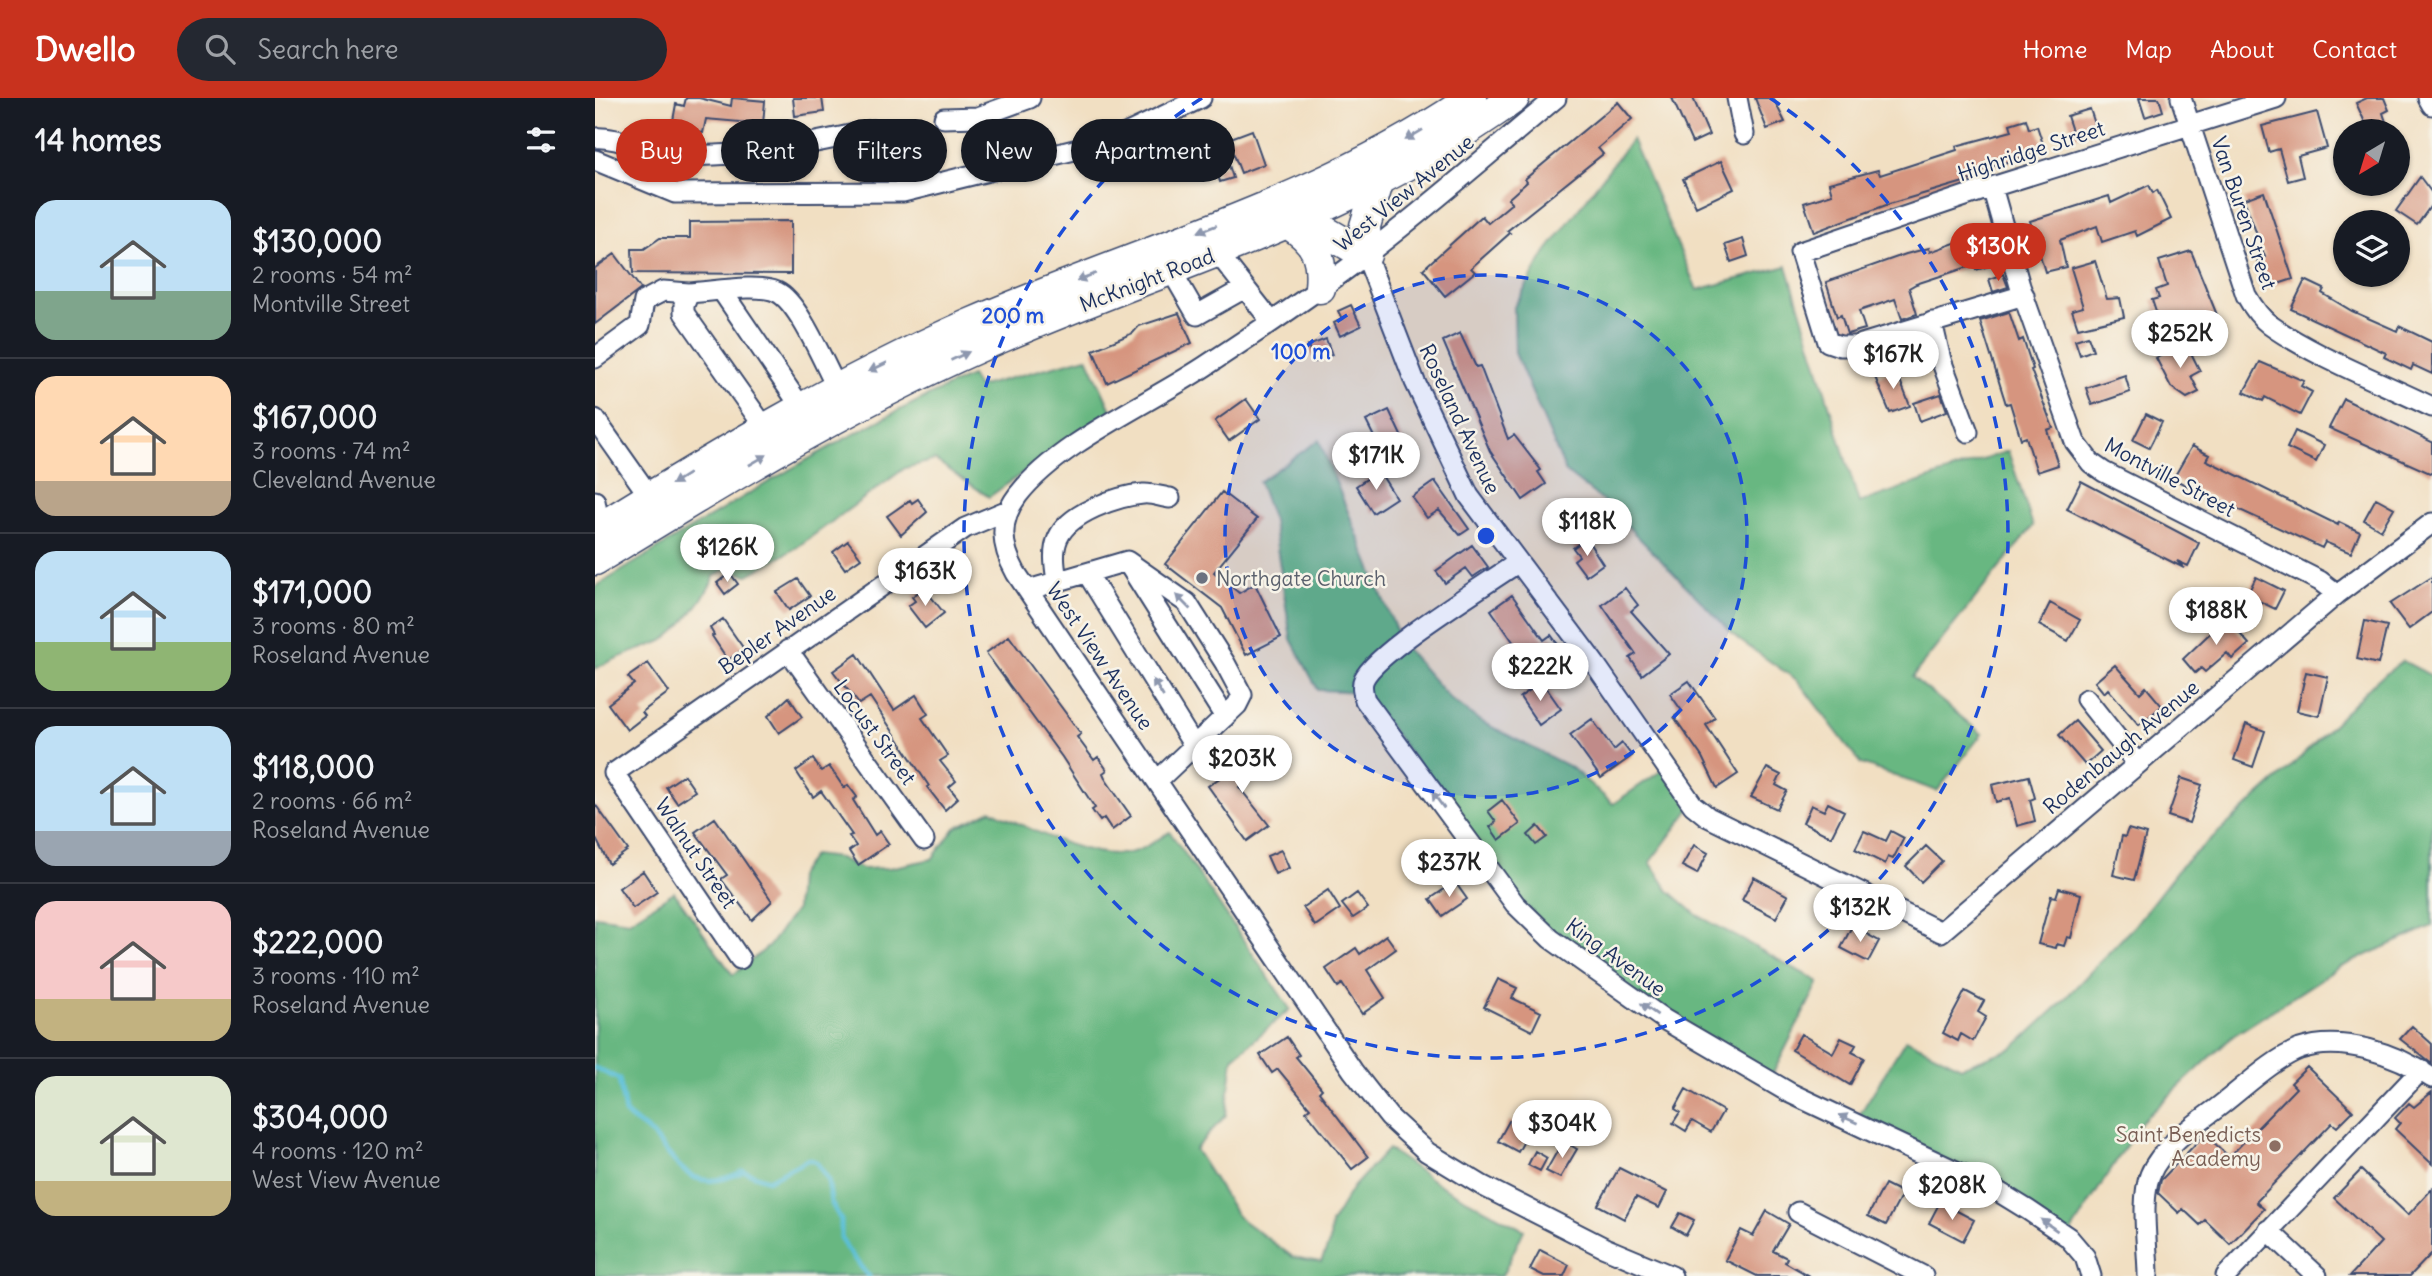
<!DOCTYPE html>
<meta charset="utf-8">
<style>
body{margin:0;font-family:Delius,sans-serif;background:#242831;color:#f1f3f6;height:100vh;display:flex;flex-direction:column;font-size:26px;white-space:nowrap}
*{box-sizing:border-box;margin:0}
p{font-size:23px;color:#9ea1a6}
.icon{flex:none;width:38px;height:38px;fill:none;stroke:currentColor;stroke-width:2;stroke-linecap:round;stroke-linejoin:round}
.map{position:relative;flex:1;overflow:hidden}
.sheet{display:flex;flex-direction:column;background:#171b24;width:595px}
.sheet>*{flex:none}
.hud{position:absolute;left:21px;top:21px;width:665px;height:63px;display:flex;gap:14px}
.needle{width:46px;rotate:218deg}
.tools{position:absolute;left:1738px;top:21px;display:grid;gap:14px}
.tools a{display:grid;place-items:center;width:77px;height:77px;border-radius:50%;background:#171b24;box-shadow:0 2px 5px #0004;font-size:35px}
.price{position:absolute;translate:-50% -60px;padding:0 16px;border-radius:24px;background:#fff;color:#222;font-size:23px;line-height:46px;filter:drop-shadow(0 2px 4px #0008)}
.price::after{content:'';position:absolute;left:50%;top:42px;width:21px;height:16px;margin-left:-10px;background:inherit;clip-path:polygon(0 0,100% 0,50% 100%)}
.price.on{background:#c8321e;color:#fff}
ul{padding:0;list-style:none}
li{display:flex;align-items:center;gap:21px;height:175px;padding:0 35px}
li+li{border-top:2px solid #363941}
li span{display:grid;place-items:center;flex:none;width:196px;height:140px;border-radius:21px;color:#555}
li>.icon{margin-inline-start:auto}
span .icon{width:84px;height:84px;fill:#fffc;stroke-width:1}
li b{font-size:30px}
h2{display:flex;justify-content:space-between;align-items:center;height:84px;padding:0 35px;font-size:30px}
.chip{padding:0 24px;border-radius:32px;background:#171b24;box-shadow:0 2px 5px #0004;font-size:24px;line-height:63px}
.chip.on{background:#c8321e;color:#fff}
header{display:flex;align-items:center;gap:42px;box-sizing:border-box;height:98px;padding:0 35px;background:#c8321e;color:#fff}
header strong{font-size:33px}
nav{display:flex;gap:38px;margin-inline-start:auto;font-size:24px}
.search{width:490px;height:63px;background:#242831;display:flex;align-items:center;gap:18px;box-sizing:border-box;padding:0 24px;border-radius:38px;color:#9ea1a6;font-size:26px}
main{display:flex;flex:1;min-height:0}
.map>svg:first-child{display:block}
</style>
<header>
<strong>Dwello</strong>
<div class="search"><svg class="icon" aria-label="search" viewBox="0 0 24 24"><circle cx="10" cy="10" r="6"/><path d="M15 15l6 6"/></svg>Search here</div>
<nav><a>Home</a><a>Map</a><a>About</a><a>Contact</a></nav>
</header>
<main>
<section class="sheet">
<h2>14 homes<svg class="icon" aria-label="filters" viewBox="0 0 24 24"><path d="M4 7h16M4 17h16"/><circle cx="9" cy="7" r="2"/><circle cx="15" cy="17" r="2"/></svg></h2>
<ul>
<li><span style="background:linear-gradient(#bfe0f5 65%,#7fa58c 0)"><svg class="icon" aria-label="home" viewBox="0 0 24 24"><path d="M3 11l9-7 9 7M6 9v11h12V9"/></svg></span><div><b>$130,000</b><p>2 rooms · 54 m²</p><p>Montville Street</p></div></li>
<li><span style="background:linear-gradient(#ffd9b3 75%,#b9a48a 0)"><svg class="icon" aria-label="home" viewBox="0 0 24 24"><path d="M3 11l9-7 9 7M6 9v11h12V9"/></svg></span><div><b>$167,000</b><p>3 rooms · 74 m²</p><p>Cleveland Avenue</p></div></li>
<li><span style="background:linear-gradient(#bfe0f5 65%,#8fb573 0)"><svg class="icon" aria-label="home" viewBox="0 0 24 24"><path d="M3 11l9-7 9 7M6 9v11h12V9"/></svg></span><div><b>$171,000</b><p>3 rooms · 80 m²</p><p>Roseland Avenue</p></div></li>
<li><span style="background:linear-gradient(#bfe0f5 75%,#9aa5b1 0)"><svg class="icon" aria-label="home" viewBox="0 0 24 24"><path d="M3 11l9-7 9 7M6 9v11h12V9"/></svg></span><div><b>$118,000</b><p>2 rooms · 66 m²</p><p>Roseland Avenue</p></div></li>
<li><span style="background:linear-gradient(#f6c9c9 70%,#c2b280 0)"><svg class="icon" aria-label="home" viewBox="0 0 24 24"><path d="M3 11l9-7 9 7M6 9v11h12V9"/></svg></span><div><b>$222,000</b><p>3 rooms · 110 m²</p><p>Roseland Avenue</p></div></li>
<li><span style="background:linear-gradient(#dfe7d0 75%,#c2b280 0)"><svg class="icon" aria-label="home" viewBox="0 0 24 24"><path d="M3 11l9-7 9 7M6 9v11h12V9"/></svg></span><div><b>$304,000</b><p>4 rooms · 120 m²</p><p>West View Avenue</p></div></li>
</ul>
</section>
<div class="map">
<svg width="1837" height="1178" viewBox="0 0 1837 1178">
<rect width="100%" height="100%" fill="#f7f3e8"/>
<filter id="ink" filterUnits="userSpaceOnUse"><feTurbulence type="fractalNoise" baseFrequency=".0143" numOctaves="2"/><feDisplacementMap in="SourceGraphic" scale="14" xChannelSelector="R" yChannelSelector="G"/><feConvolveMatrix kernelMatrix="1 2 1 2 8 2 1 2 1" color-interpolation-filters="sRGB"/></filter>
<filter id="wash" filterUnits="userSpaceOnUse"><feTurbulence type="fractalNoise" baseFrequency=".00686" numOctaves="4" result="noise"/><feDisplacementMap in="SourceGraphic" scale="28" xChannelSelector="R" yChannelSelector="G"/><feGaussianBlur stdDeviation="1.57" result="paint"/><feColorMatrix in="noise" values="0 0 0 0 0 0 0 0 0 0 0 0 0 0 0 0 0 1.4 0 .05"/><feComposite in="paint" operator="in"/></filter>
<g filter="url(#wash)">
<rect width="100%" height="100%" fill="#f1dfc2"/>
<path fill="#68b781" stroke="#427370" stroke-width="2" d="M1037,41L1102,192L1192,168L1264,405L1413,353L1438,428L1317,579L1387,636L1342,693L1266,666L1203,583L1143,541L1007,402L971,374L920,255L919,209L951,154Z
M492,259L516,312L394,399L340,362L310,370L201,450L153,477L130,472L119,478C114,495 83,535 67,543C44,553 24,557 0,571V489C123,414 244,337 376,278L383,289Z
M724,342L806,545L855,601L885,623L977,670L1018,706L1072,669L1098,707L1055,764L1073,792L1102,817L1224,884L1174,983L956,841L768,594L723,592L696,541L678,423L664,384Z
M1808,563L1837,578V828L1743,870L1638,938L1546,1024L1473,1139L1260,1024L1311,941L1366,969L1418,950L1463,908L1539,828L1586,768L1695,670L1782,582Z
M396,712C431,729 503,767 541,753C553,749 564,740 575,734L695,911L638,960L631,1017L600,1051L643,1119L698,1159L726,1164L735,1143L736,1126L758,1089L793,1051L846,1088L929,1132L907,1178H0V818L34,823L79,794L138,877L174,848L201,811L203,778L218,757L244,760L267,771L294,770L337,761L360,730Z"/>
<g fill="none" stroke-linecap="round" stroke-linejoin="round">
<path stroke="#5abfd8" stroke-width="5" d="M0,970L24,981L30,1015C38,1024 48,1027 56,1036C87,1070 97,1098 149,1073L173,1082L214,1061L221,1064L233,1081L236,1104L246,1122V1139L251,1150L273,1178"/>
</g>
<g id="blocks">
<path fill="#d6957f" d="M91,0H104L136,8L137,0L170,3L168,26L111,21L108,35L91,32L90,37L76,34L81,6L89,8Z
M198,0H227L229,14L200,18Z
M1077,0H1098L1114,37L1097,45Z
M1160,0H1178L1190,24L1172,31Z
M1544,0H1564L1568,13L1550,19Z
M1772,0H1789L1794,12L1788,15L1794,33H1774L1761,5Z
M1023,4L1037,21L1003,50L1008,56L912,133L915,135L876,170L880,174L850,198L828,171L887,118L893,125L917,105L913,101L932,84L930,81Z
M1495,11L1502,32L1479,39L1472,18Z
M1722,14L1732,50L1703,58L1708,79L1693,83L1684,51L1674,54L1667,28Z
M1431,21L1434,31L1442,28L1450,52L1387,72L1389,78L1294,106L1219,134L1209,105L1237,96L1234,85L1283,72L1285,77L1310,69L1362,52L1361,48L1417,33L1415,26Z
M657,32L669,66L646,75L633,41Z
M1126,63L1139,91L1101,109L1088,81Z
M634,67L638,80L625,84L621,71Z
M1825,79L1837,95V106L1822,127L1801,113Z
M1554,87L1558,95L1562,92L1576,121L1542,138L1540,133L1507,144L1502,128L1465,142L1471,169L1450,174L1435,123L1514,98L1516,105Z
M1669,94L1698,181L1671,190L1662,162L1670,159L1649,101Z
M196,123V176L38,175L37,151H49L65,140H95V124Z
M1390,134L1400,166L1381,172L1379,167L1321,186L1314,190L1322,216L1307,221L1300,201L1264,213L1270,231L1252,236L1246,217L1242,219L1231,184L1311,156L1334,150L1335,154Z
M1148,141L1153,158L1136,164L1130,147Z
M1596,153L1622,217L1592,228L1589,217L1565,226L1557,202L1564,200L1561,192L1572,188L1564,163Z
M20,156L46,191L0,226V170Z
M1500,163L1512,201L1525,200L1529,219L1483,230L1477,212L1488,209L1476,170Z
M1408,176L1413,189L1398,194L1394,181Z
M1710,182L1729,191L1727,195L1757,213L1802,233L1804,228L1837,244V276L1818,267L1816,272L1789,259L1791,255L1696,211Z
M756,207L766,228L745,238L739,225L747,221L743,213Z
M1414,214L1424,243L1428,241L1438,271L1436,272L1458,330L1452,332L1463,367L1442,374L1431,339L1426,341L1415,305L1411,306L1385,223Z
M584,215L597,245L512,285L498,252L538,235L544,228Z
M865,235L881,269L885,268L913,341L919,337L946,372L943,374L951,386L928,402L895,353L848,243Z
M1493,238L1498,252L1485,257L1480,242Z
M731,241L737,257L720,264L713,248Z
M1328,245L1335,268L1322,273L1314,250Z
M1591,245L1605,273L1596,278L1604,294L1592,300L1576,289L1561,260Z
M1665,264L1709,283L1706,288L1717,294L1705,317L1670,299L1668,303L1649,294Z
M1301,272L1315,308L1295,315L1280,279Z
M1530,277L1535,294L1497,307L1491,290Z
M1346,296L1352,313L1325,323L1319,305Z
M651,301L665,321L634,343L620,323Z
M1749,301L1837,344V376L1734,330Z
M794,312L810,346L788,357L771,323Z
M1551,316L1567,324L1554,350L1538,342Z
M1700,333L1729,347L1721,364L1692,350Z
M1597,348L1614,357L1611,362L1743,427L1744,424L1765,434L1756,455L1730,444L1727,450L1578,381Z
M784,373L801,400L778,415L761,388Z
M840,383L874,431L865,437L844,412L832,420L817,399Z
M1486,383L1604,445L1593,468L1582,463L1589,470L1472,411Z
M627,394L662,421L619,474L644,495L660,486L686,539L651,557L627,510L570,466Z
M1781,400L1799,410L1786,432L1769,422Z
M323,401L332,414L306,437L292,418L315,402L317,405Z
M991,440L1008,466L991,478L979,462L984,458L978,450Z
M253,443L266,460L250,471L238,454Z
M877,447L893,469L878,479L871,470L850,485L841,473Z
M135,475L143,486L130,496L122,485Z
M1661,479L1689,493L1680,511L1652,497Z
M1837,479V514L1814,531L1795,506Z
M203,481L215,498L194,512L182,494Z
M329,490L349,515L330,530L313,508L320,503L317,499Z
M1030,490L1043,507L1036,513L1074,556L1047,577L1035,560L1041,556L1007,507Z
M917,497L949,542L956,537L964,548L932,572L924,561L928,558L896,512Z
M1455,505L1485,522L1473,543L1444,527Z
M1631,520L1654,546L1637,561L1632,555L1610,574L1606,570L1600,575L1588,561Z
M128,521L149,551L133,562L117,538L119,537L115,530Z
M1770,523L1792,528L1783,566L1762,561Z
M414,538L486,636L482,639L499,662L503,659L512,672L508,675L511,682L536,718L517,732L509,720L505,723L497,712L500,710L467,659L391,555Z
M262,556L299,612L321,597L333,616L327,620L353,658L345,663L361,683L354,689L363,700L350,712L332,689L334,688L275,599L264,606L238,573Z
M53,565L74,594L47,614L50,618L32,632L13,606L39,586L33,579Z
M1520,567L1545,595L1551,589L1567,608L1544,627L1513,591L1509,595L1500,584Z
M1711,574L1733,579L1724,618L1702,613Z
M1094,583L1120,620L1111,627L1143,676L1122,690L1107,659L1079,619L1087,613L1075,596Z
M947,584L966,611L944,627L925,599Z
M194,599L207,619L184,635L173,618Z
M997,621L1019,652L1027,645L1037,658L1006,680L975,637Z
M1480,623L1506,653L1490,667L1464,637Z
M1651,626L1670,633L1658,669L1639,662Z
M668,650L678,664L644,689L674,727L652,743L613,688Z
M218,661L226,673L234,668L249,690L253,687L262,699L258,702L280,737L285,733L294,746L263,767L254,753L261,748L254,738L257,737L226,693L218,699L201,673Z
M1172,670L1186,677L1181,687L1192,693L1182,711L1156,699Z
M89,677L100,693L82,705L71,689Z
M1434,678L1440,700L1435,702L1440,723L1422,728L1415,700L1401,704L1397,687Z
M1586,680L1607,687L1594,725L1573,718Z
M907,702L925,726L904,742L895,729L901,724L893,713Z
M1233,705L1249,713L1236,739L1208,725L1216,707L1229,713Z
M0,706L33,752L14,766L0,739Z
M120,720L177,803L157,822L126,781L132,777L100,734Z
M943,728L952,739L941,747L933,737Z
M1533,731L1551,736L1539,782L1518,777L1527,738L1530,739Z
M1269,733L1291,743L1296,733L1309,740L1298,761L1293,759L1290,766L1260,751Z
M1099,747L1113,755L1102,776L1087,768Z
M1331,748L1347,763L1326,784L1311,768Z
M686,752L694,770L680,776L672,758Z
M48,773L62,794L38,810L24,790Z
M1159,779L1193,798L1181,820L1147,802Z
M860,784L872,801L847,818L835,801Z
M1464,790L1486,796L1476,840L1472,839L1469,848L1462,846L1461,850L1443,846L1456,798L1461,799Z
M733,792L745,811L720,828L708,809Z
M762,795L773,810L758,820L747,806Z
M1257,828L1284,843L1273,864L1246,850Z
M791,837L801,851L772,872L790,900L767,916L747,886L743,889L731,871L761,850L765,856Z
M903,881L922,890L917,900L946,914L937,933L889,909Z
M1370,893L1389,903L1383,914L1391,919L1378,943L1366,936L1363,943L1348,935Z
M1817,928L1837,946V966L1805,941Z
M1206,936L1238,955L1246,940L1261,947L1257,954L1269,960L1255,987L1197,952Z
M692,939L704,957L701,959L727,991L724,994L773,1059L757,1071L711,1013L715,1010L683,971L677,975L665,957Z
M1712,969L1758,1013L1742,1029L1737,1025L1661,1104L1669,1111L1635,1146L1610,1122L1605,1127L1588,1111L1584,1115L1563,1095L1566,1082L1610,1036L1634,1059L1701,990L1696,985Z
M1091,991L1128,1013L1116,1034L1097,1023L1091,1033L1078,1025L1085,1014L1080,1011Z
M1837,994V1066L1800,1031L1805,1025L1800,1020L1814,1005L1819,1009Z
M914,1023L934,1034L923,1054L903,1043Z
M968,1043L982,1051L965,1080L951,1073Z
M940,1053L952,1060L945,1073L933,1067Z
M1024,1070L1072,1094L1064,1110L1041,1099L1029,1121L1003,1107Z
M1766,1072L1813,1117L1837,1091V1155L1815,1178H1755L1786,1144L1739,1100Z
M1290,1086L1308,1095L1291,1127L1273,1118Z
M1345,1104L1379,1122L1368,1143L1334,1125Z
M1172,1113L1194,1126L1178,1153L1192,1160L1190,1164L1214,1178H1162L1130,1162L1146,1132L1158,1138Z
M1085,1115L1099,1122L1091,1137L1077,1129Z
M945,1152L974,1167L969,1178H949L935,1171Z"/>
</g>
</g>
<g filter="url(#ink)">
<use href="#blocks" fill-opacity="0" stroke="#3b496d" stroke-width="2"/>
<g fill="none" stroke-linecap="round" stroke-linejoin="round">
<g stroke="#3b496d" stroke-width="23">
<path id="minor" d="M961,0C897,53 834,109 768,159C719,196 667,231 615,265C558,304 465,343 423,397C403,423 406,448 421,475L758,973L794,1019L832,1054L888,1088L1010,1150L1077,1178
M1142,0L1149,36
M1586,0L1651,197C1657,208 1664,219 1675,227C1718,258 1788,285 1837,309
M1833,0L1837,7
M349,20L383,19L435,0
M0,40C18,37 62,56 85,57C150,60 215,46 278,32
M0,62L80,95L308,94L516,43L606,0
M1397,89L1425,188L1480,344L1496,365L1509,374L1725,483L1742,496
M622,154L676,223
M771,157L820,284L874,398L1000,566L1098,707L1113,719L1346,834L1742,496L1837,425
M576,172L602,217L650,190
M127,193L206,309
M1429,197L1260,248H1245L1233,244L1205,154L1397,89L1681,0
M1337,224L1346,262L1373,334
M0,260L45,227L49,203L68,193L94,195
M0,321L55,399
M170,330L89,215V207L94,195C116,194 163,185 182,194C204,204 230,268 242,290
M0,403L5,430
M922,465C892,486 782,553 769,581C766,587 768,595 770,602L920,806L956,841L1070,922L1195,995L1399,1091L1433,1112L1473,1139L1490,1159L1496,1178
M534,467L630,619
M492,475L599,648
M462,483C460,469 457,454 463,440C474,415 522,398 548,396C556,395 567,399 575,400
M433,492L532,463L592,505L630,565L647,597L642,607L563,682
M193,552L329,742
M1491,601L1541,664
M145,861L19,675L370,430L413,412
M1203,1114L1328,1178
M1673,1132L1722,1178
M1553,1178C1553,1150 1545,1102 1555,1077C1566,1050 1600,1026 1622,1010C1646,992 1678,961 1705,951C1747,937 1802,956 1837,980
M1631,1178L1826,972"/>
</g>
<g stroke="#3b496d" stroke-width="33">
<path id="highway" d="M694,126L726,131L771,157
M694,126C721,143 728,159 725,190
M771,157L770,128L783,85
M0,433C122,357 244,284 375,226C543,153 725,105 877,0
M0,462C125,385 249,309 384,249C568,167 752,121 919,0"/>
</g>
<use href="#minor" stroke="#fff" stroke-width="19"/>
<use href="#highway" stroke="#fff" stroke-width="30"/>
</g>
<defs><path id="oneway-solid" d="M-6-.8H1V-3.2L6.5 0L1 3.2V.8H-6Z" transform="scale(1.75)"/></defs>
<g fill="#8d97ae">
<use href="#oneway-solid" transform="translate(819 37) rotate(149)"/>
<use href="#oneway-solid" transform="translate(612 131) rotate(159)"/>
<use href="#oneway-solid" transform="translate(491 179) rotate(159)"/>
<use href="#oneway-solid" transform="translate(365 258) rotate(-25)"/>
<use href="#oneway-solid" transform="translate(283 269) rotate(154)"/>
<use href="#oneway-solid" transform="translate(163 362) rotate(-30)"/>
<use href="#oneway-solid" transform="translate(85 381) rotate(148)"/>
<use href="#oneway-solid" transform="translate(588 504) rotate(-135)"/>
<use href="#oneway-solid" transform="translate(563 590) rotate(-122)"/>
<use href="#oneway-solid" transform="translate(843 702) rotate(-126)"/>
<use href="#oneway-solid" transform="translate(1054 911) rotate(-145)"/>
<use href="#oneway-solid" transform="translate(1253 1021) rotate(-156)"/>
<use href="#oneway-solid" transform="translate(1454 1127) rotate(-145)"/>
</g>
</g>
<circle cx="891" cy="438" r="261" fill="#1d4ed8" fill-opacity=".12"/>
<g fill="none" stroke="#1d4ed8" stroke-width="3.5" stroke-dasharray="12 9">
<circle cx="891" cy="438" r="261"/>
<path d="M1175 0A522 522 0 1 1 607 0"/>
</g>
<circle fill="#6b7280" stroke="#f7f3e8" stroke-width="2.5" cx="607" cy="480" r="7"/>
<circle fill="#8d6e63" stroke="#f7f3e8" stroke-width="2.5" cx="1680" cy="1048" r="7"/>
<g text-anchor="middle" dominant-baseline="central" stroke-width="5" stroke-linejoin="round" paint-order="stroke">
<g font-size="21" fill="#1b2f5e" stroke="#f7f3e8">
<text transform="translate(1436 53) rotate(-18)">Highridge Street</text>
<text transform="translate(809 95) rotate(-39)">West View Avenue</text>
<text transform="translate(1649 115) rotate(71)">Van Buren Street</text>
<text transform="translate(552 182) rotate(-21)">McKnight Road</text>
<text transform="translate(865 321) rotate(65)">Roseland Avenue</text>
<text transform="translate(1575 379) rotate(28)">Montville Street</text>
<text transform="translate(182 532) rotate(-35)">Bepler Avenue</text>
<text transform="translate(505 558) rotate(56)">West View Avenue</text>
<text transform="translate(280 634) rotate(54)">Locust Street</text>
<text transform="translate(1526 649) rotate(-40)">Rodenbaugh Avenue</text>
<text transform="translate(101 755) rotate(56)">Walnut Street</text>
<text transform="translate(1021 859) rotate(36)">King Avenue</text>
</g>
<g font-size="21" fill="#5b616d" stroke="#f7f3e8" text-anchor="start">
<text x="621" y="480">Northgate Church</text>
</g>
<g font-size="21" fill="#785e54" stroke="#f7f3e8" text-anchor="end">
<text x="1666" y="1036">Saint Benedicts<tspan x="1666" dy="24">Academy</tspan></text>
</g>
</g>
<circle cx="891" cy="438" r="10" fill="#1d4ed8" stroke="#f7f3e8" stroke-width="3.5"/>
<g font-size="21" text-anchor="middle" font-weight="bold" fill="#1d4ed8" stroke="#f7f3e8" stroke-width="5" stroke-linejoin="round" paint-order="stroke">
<text x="418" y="225">200 m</text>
<text x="706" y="261">100 m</text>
</g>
</svg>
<div class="tools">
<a><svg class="needle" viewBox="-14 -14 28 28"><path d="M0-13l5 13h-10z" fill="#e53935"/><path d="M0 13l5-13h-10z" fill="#9ea1a6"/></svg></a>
<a><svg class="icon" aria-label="layers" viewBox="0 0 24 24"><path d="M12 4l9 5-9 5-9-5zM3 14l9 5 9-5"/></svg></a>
</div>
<b class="price on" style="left:1403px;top:185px">$130K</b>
<b class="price" style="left:1585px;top:272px">$252K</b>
<b class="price" style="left:1298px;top:293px">$167K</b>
<b class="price" style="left:781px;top:394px">$171K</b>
<b class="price" style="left:992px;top:460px">$118K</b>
<b class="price" style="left:132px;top:486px">$126K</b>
<b class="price" style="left:330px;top:510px">$163K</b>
<b class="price" style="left:1621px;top:549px">$188K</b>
<b class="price" style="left:945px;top:605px">$222K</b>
<b class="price" style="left:647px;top:697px">$203K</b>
<b class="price" style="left:854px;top:801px">$237K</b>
<b class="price" style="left:1265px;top:846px">$132K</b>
<b class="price" style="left:967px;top:1062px">$304K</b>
<b class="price" style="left:1357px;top:1124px">$208K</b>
<div class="hud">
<a class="chip on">Buy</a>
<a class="chip">Rent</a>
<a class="chip">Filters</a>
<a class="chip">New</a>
<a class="chip">Apartment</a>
</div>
</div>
</main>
